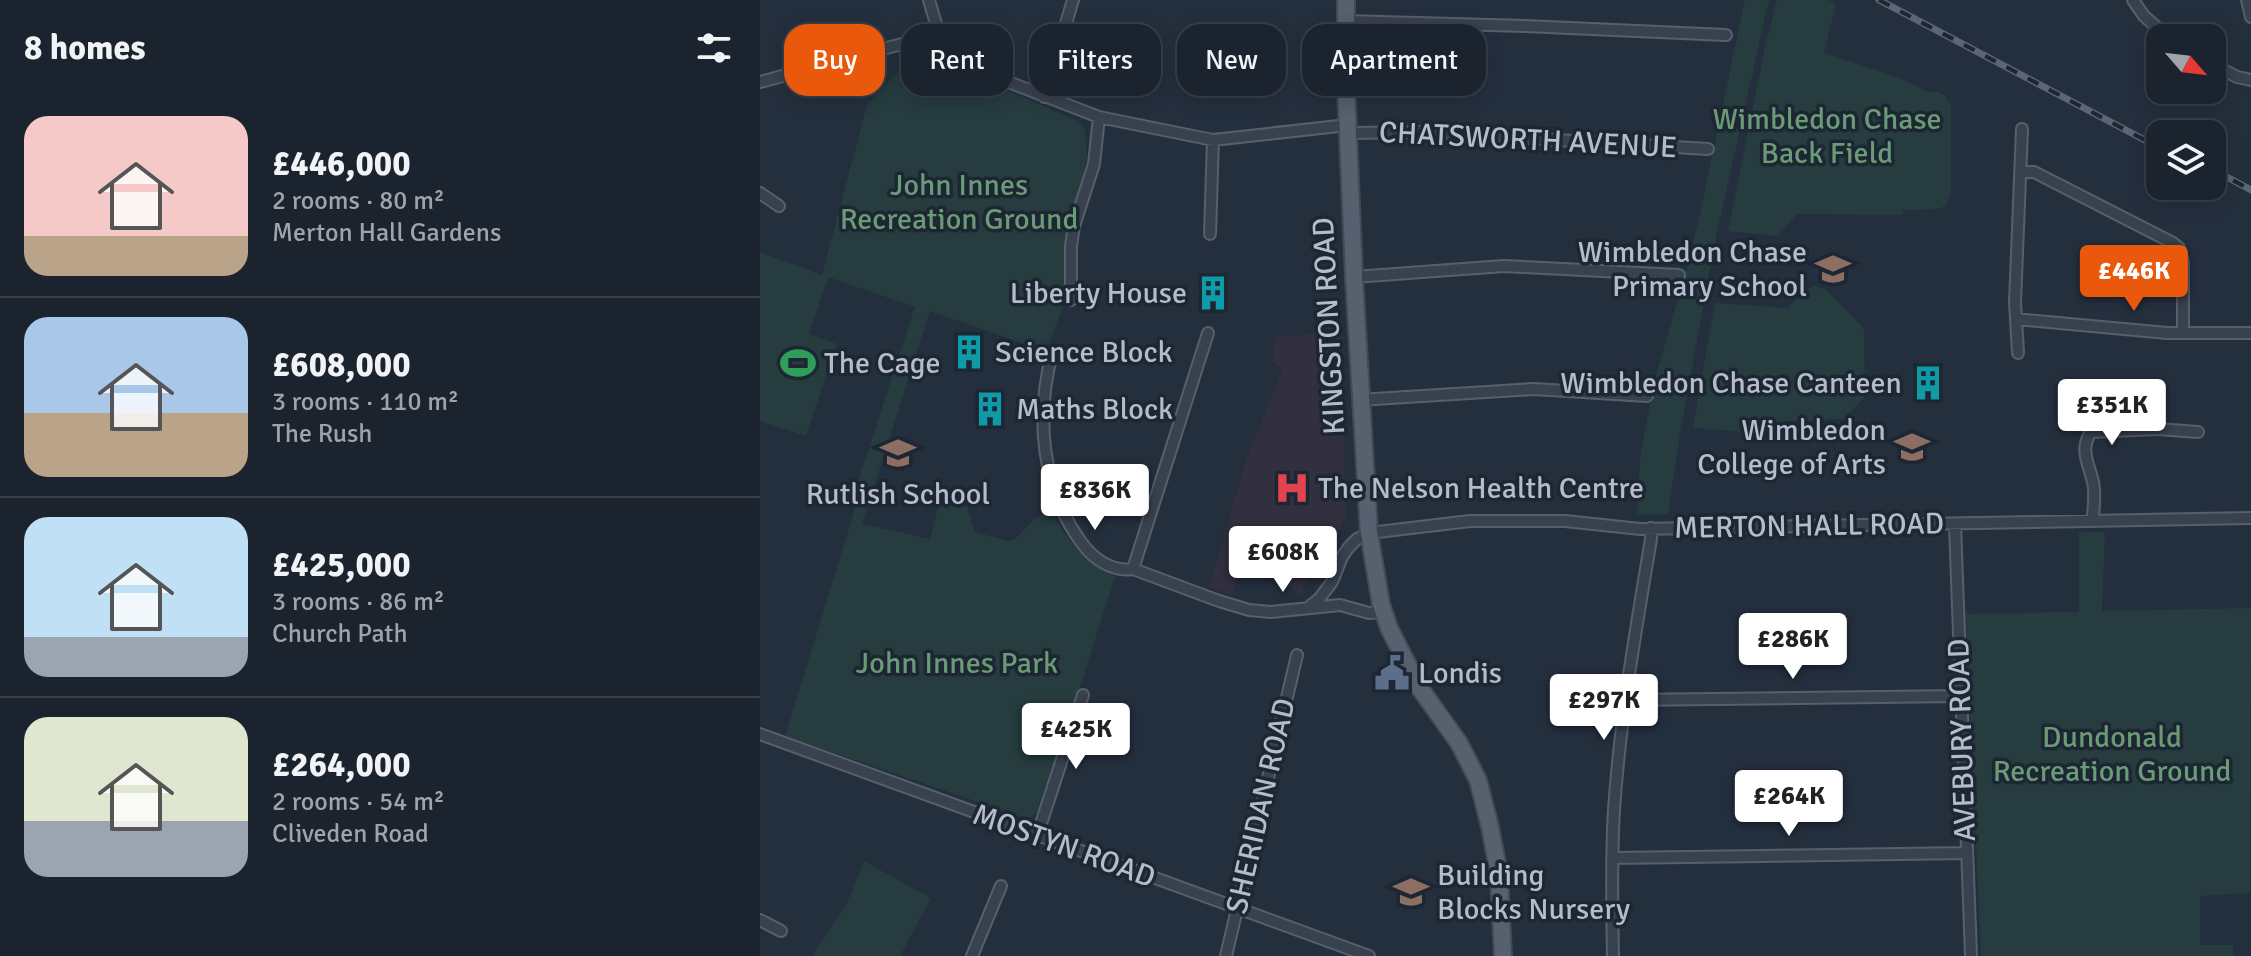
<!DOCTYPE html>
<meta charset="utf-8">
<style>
body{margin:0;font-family:Signika,sans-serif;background:#282f3a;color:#f1f3f6;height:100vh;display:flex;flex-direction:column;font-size:30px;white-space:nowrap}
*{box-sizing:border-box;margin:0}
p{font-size:26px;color:#a0a4aa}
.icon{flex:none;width:44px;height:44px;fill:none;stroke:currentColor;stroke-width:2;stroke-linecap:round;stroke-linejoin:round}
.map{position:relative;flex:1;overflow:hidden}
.sheet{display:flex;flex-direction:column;background:#1b232e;width:760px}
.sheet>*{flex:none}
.top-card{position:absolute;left:24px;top:24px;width:760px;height:72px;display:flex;gap:16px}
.needle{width:52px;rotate:118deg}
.buttons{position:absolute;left:1386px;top:24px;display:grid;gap:16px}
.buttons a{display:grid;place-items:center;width:80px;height:80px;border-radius:16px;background:#1b232e;box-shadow:0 4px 20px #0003,0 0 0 2px #39404a;font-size:40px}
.price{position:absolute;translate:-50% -68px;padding:0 18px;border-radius:8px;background:#fff;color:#222;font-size:26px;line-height:52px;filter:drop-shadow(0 2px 4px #0008)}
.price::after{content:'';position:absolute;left:50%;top:48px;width:24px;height:18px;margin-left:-12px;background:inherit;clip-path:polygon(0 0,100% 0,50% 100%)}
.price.selected{background:#ea580c;color:#fff}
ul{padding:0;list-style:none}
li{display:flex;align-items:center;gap:24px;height:200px;padding:0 24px}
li+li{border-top:2px solid #39404a}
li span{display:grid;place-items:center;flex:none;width:224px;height:160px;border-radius:24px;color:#555}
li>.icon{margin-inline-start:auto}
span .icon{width:96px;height:96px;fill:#fffc;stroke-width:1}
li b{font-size:34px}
h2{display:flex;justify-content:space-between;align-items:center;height:96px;padding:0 24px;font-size:34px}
.chip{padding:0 28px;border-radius:24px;background:#1b232e;box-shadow:0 4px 20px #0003,0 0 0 2px #39404a;font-size:28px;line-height:72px}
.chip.selected{background:#ea580c;color:#fff}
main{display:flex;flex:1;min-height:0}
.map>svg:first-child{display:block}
</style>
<main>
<section class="sheet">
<h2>8 homes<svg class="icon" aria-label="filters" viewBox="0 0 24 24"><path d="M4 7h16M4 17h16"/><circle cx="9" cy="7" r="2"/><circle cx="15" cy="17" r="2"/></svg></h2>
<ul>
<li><span style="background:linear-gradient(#f6c9c9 75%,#b9a48a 0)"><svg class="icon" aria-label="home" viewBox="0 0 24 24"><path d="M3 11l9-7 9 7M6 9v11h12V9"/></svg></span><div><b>£446,000</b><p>2 rooms · 80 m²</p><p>Merton Hall Gardens</p></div></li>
<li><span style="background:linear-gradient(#a9c7e8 60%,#b9a48a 0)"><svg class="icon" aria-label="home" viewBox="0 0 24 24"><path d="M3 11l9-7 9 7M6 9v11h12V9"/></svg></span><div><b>£608,000</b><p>3 rooms · 110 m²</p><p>The Rush</p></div></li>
<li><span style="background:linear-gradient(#bfe0f5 75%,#9aa5b1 0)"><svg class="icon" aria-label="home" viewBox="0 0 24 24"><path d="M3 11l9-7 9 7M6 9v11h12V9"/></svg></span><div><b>£425,000</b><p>3 rooms · 86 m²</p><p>Church Path</p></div></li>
<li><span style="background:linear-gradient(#dfe7d0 65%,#9aa5b1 0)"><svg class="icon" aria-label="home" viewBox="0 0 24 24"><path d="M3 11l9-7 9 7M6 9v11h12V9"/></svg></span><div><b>£264,000</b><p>2 rooms · 54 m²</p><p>Cliveden Road</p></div></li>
</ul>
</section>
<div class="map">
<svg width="1491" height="956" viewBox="0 0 1491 956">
<rect width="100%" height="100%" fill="#242f3e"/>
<path fill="#32303f" d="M580,332L586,515L580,530L542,589L544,597L501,570L480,565L472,595L449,587L486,461L523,368L512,361L516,337Z"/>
<path fill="#263c3f" d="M985,0H1009L957,232L921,427L908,514L877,515L880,459L893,386L928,264L940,214Z
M1017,0H1068L1076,4L1064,53L1142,79L1166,91L1179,92L1185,96L1191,107V192L1186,205L1179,209L1144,210L1142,215L1038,214L1017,236L968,231L1007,38Z
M167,46L174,55L186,64L316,120L322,125L325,132L327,157L306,244L303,305L285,356L276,348L170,311L102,524L170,539L180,499L207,506L215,532L249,541L255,539L273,520L290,510C307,539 324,562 355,576L282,809L268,819L25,736L97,502L92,500L155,307L68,277L49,334L77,344L46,436L0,421V252L62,275L107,105L146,63L157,57L155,49Z
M1054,286L1066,289L1104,329L1105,397L1083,419L1026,421L1013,434L933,428L955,303L1028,308L1046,290Z
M1319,532H1345L1342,611L1491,608L1490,893L1440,896V945H1473V956H1221L1206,614L1319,612Z
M104,861L171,898L140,956H52L86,905Z"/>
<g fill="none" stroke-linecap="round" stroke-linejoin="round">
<g stroke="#565f6c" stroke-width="14">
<path id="street" d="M169,0L179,34L187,49L195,57L238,78L339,117L453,140L588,125
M1373,0L1384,16L1409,38
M1487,0L1491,17
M585,21L765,26L966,35
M1452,64L1477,77L1491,80
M0,82L179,34
M284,97L313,0
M589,133L665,132L948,149
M1261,172H1274L1413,243L1419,248L1423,262V333
M0,193L19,206
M450,234L453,140
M594,277L744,266L919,275
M311,300V246L314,226L334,164L339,117
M1256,319L1407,333H1491
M1258,353L1255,302L1262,129
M292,354C275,418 282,488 321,542C333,559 352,572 373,569L459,601L489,610L511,612L580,605L609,613L623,612
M599,400L774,389L887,396
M1333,521C1333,509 1336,494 1333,482C1329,464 1319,450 1331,432L1397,429L1438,432
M1195,525L1211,956
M373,569L448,333
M549,607L559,599L572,582L582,557L589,547L597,539L609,533L710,521H805L880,529L1491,518
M866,700L1200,696
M0,734L609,956
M277,836L323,695
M852,858L1207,853
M0,920L21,931
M212,956L241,886
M466,956L537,655
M853,956C852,907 851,859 854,810C860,719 876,629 891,539V528"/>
</g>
<g stroke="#414a57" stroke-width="20">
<path id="primary" d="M586,0V87L594,277L609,533L621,604L629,628L659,687L699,743L718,780L730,827L739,874L743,956"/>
</g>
<use href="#street" stroke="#38414e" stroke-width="10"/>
<use href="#primary" stroke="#56606e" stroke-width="16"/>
<g stroke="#5a6575" stroke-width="7">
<path id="rail" d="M1119,0L1400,148
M1452,169L1491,190"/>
</g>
<use href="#rail" stroke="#1d2633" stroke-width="4" stroke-dasharray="12" stroke-linecap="butt"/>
</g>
<defs>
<g id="school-bare" transform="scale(2.76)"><path d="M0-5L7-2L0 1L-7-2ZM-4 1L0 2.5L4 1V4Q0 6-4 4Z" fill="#8d6e63" stroke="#1d2633" stroke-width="2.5" paint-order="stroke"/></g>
<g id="building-bare" transform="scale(2.76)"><path d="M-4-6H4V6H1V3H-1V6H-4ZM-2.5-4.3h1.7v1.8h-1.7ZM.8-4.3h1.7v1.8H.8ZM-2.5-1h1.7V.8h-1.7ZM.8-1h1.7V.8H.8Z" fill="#0f9aa8" stroke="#1d2633" stroke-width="2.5" paint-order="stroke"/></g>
<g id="stadium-bare" transform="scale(2.76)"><path d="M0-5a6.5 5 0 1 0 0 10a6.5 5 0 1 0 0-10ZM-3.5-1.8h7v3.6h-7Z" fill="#2e9e5b" stroke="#1d2633" stroke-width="2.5" paint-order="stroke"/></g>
<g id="university-bare" transform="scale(2.76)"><path d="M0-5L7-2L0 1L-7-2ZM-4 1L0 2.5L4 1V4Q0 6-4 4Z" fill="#8d6e63" stroke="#1d2633" stroke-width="2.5" paint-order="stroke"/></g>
<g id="hospital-bare" transform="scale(2.76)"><path d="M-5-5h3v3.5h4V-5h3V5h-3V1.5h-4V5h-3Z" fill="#e0444e" stroke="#1d2633" stroke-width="2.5" paint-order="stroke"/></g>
<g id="civic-bare" transform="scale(2.76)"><path d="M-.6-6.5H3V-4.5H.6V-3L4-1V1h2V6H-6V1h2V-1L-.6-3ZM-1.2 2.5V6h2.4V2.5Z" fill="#5c6f8a" stroke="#1d2633" stroke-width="2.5" paint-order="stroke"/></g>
</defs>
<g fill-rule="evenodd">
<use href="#school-bare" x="1073" y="269"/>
<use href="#building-bare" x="453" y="293"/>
<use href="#building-bare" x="209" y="352"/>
<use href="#stadium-bare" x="38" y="363"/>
<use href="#building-bare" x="1168" y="383"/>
<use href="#building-bare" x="230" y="409"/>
<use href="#university-bare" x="1152" y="447"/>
<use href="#school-bare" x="138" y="453"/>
<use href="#hospital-bare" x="532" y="488"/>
<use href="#civic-bare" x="632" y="673"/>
<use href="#school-bare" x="651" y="892"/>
</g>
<g text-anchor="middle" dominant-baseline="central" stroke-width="7" stroke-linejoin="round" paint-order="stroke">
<g font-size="30" fill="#6b9a76" stroke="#1d2633">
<text x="1067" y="119">Wimbledon Chase<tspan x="1067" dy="34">Back Field</tspan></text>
<text x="199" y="185">John Innes<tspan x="199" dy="34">Recreation Ground</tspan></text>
<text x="197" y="663">John Innes Park</text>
<text x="1352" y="737">Dundonald<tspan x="1352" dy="34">Recreation Ground</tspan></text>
</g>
<g font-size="30" fill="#b4bcc9" stroke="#1d2633">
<text transform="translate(768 140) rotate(3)">CHATSWORTH AVENUE</text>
<text transform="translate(569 326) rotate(-93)">KINGSTON ROAD</text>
<text transform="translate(1049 526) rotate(-1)">MERTON HALL ROAD</text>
<text transform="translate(1202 740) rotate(-92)">AVEBURY ROAD</text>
<text transform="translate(501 806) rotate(-77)">SHERIDAN ROAD</text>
<text transform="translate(304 846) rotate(20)">MOSTYN ROAD</text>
</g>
<g font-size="30" fill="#b4bcc9" stroke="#1d2633" text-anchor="start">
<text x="1047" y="252" text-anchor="end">Wimbledon Chase<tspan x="1047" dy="34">Primary School</tspan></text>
<text x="427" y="293" text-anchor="end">Liberty House</text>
<text x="235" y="352">Science Block</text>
<text x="64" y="363">The Cage</text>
<text x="1142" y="383" text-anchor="end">Wimbledon Chase Canteen</text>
<text x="256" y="409">Maths Block</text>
<text x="1126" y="430" text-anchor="end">Wimbledon<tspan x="1126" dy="34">College of Arts</tspan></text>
<text x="558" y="488">The Nelson Health Centre</text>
<text x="138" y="494" text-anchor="middle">Rutlish School</text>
<text x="658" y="673">Londis</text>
<text x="677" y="875">Building<tspan x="677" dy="34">Blocks Nursery</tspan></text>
</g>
</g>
</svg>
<div class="buttons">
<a><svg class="needle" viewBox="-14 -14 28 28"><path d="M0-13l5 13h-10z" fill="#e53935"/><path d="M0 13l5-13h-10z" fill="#a0a4aa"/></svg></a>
<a><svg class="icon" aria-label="layers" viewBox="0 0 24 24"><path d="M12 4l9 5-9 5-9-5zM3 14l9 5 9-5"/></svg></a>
</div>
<b class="price selected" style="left:1374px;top:313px">£446K</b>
<b class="price" style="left:1352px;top:447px">£351K</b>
<b class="price" style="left:335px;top:532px">£836K</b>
<b class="price" style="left:523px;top:594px">£608K</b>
<b class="price" style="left:1033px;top:681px">£286K</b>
<b class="price" style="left:844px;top:742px">£297K</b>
<b class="price" style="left:316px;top:771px">£425K</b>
<b class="price" style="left:1029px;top:838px">£264K</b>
<div class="top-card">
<a class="chip selected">Buy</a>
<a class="chip">Rent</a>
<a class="chip">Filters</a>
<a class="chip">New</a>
<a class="chip">Apartment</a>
</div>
</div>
</main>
